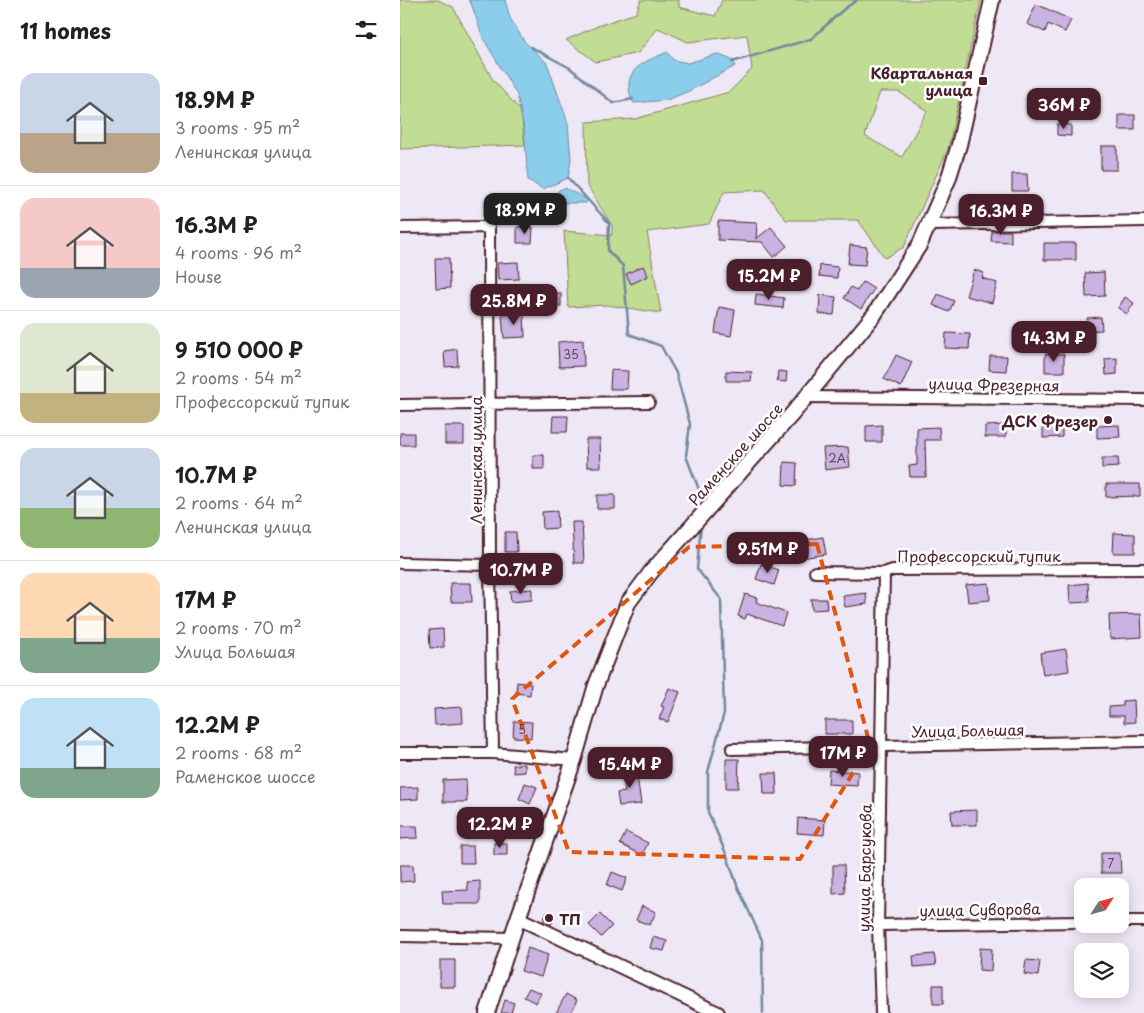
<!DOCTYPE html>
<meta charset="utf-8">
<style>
body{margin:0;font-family:"Playpen Sans",sans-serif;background:#f6f6f6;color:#202124;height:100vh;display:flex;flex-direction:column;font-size:19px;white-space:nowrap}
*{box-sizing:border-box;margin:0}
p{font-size:16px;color:#757577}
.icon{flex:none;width:28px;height:28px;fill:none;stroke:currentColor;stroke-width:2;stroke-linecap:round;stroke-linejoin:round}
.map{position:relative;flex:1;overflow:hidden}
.details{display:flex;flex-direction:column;background:#fff;width:400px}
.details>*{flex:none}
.needle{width:32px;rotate:54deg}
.fabs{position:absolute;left:674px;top:878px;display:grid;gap:10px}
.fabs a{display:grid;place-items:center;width:55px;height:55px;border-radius:10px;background:#fff;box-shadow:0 2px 12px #0003;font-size:25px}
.price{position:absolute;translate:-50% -42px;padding:0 11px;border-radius:10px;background:#4a1f2b;color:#fff;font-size:16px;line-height:32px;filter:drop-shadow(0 1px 2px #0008)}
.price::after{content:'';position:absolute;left:50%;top:30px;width:15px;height:11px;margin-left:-8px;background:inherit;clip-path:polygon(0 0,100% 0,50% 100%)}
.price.current{background:#222;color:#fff}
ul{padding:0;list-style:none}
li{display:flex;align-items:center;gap:15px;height:125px;padding:0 20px}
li+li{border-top:1px solid #e0e0e0}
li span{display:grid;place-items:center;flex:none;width:140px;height:100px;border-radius:15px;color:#555}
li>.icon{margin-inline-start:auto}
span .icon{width:60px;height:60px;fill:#fffc;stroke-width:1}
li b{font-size:21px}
h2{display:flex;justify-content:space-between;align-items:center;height:60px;padding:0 20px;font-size:21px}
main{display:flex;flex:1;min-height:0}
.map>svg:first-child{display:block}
</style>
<main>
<section class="details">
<h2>11 homes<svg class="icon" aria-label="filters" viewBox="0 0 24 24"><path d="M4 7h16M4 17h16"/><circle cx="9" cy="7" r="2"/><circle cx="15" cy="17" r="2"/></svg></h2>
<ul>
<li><span style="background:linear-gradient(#c9d6e8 60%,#b9a48a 0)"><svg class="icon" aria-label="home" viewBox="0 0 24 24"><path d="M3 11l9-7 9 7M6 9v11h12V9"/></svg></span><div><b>18.9M ₽</b><p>3 rooms · 95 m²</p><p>Ленинская улица</p></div></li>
<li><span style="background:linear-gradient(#f6c9c9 70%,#9aa5b1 0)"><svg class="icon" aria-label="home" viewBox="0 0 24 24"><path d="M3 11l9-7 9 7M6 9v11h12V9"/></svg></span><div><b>16.3M ₽</b><p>4 rooms · 96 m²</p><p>House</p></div></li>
<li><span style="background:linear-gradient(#dfe7d0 70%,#c2b280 0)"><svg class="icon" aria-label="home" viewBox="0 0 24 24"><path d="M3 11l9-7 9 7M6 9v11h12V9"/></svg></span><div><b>9 510 000 ₽</b><p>2 rooms · 54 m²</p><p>Профессорский тупик</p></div></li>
<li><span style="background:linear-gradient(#c9d6e8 60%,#8fb573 0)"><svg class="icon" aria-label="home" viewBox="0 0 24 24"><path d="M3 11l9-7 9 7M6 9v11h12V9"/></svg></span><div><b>10.7M ₽</b><p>2 rooms · 64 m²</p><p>Ленинская улица</p></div></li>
<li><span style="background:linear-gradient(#ffd9b3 65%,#7fa58c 0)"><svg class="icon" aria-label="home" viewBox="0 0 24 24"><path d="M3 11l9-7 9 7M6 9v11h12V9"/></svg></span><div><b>17M ₽</b><p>2 rooms · 70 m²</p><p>Улица Большая</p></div></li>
<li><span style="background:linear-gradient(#bfe0f5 70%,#7fa58c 0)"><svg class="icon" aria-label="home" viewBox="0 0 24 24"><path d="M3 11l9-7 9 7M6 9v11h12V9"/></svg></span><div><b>12.2M ₽</b><p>2 rooms · 68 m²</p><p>Раменское шоссе</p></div></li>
</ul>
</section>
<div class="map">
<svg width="744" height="1013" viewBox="0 0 744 1013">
<rect width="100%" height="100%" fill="#eee8f6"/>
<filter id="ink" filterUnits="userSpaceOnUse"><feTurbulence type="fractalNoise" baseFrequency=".02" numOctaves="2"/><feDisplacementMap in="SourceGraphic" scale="10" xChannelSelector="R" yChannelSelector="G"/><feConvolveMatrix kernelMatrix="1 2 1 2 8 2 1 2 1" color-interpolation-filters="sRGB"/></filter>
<g filter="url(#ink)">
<path fill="#c1dc93" stroke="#867e5f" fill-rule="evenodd" d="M0,0H38L53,7L93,80L121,111L125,145L0,149Z
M241,0H279V7L315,16L322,0H581L548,149L504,247L485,258L458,220H386L364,190L324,192L309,224L247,232L261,313L207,305L168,307L164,231L212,235V226L187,185L186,122L235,119L329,92L352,69L347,35L288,42L258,28L238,53L196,62L166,40L200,25L236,13ZM480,92H499L527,111L502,157L465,136Z"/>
<path fill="#8bceec" stroke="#71889f" d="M68,0H105L110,18L124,41L147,63L168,123L171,160L168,178L143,189L128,180L124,129L117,95L83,38L71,3Z
M267,52L273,60L288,63L317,54L334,61L335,66L289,91L267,100L234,103C230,99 230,94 229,88C227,66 250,60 267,52Z
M165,188L188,200L186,203H162L157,201L155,195L159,190Z"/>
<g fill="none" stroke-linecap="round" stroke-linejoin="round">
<path stroke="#71889f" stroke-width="2.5" d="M131,47L170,68L213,103L233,99
M332,62L411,39L444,9L457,0
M168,178L209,223L208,251L223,266L229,334L261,346L276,373L290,424L286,456L303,500L302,506
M301,524L297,569L321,599L324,713L308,772V812L327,856L337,885L362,940L363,1013"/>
</g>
<path fill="#c8b3e2" stroke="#4a1f2b" d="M636,4L671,20L665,32L648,24L645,32L627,24Z
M719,115H735V130H719Z
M657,124L671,125V136L657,135Z
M701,146H717V170H701Z
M612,174H627L628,191H612Z
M318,221L357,223L356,239L371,227L387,246L374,257L362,242L318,240Z
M117,227H133L132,243H117Z
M592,231H611V242L591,241Z
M644,243H676V260H644Z
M450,245L467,247L465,265L448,264Z
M35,258H49L50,288L36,289Z
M118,262L119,279L98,280L97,263Z
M420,265L438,267L437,278L419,276Z
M243,266L248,276L231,284L226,274Z
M574,270L584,273L582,278L597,283L592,303L566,296Z
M704,272L705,296L686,297L685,273Z
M463,282L474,289L461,309L444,298L451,287L457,291Z
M140,293H161V306L141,307Z
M356,294L384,298L383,308L355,305Z
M538,294L554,301L549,312L533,305Z
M420,295L436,297L434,315L419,314Z
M725,297L734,303L727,314L718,308Z
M319,307L335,310L331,336L315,333Z
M124,314L125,337L104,338L102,315Z
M701,317L702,330L688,331L687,318Z
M546,333L570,334L569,349L545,348Z
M183,340L184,366L159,367L158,342Z
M57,349L58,366L45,367L44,351Z
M645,354H664V372H645Z
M496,355L512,362L501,387L484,379Z
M590,356H607L606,371L589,370Z
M717,358V374L706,375L705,359Z
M211,370L228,371L227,389H210Z
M326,371L352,372L351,381H326Z
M378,371L387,372L386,382L377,381Z
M543,382L558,383V391H543Z
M153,416H168L167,432H152Z
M482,425V442H466V426Z
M606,425V437H585V426Z
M719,425L720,437L697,438V426Z
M45,426H64V444H45Z
M539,427L540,440H525L526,477H510L509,466L517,465V428Z
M643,427H662V437L643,438Z
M0,433H14V445H0Z
M186,439H200L201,467H187Z
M448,447L450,467L425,470L423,448Z
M133,455H144V469H133Z
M702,458H718L719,467L702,468Z
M384,462L397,463L396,486L383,485Z
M706,484H740V496L706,497Z
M197,495H215V509H197Z
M157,511L158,528L143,529L142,512Z
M172,522H182L184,563H174Z
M105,532H116L117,552H105Z
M714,533L735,534V553H713Z
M423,537L426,554L402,558L399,541Z
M361,564L379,570L374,585L356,579Z
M50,583H71L72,602H51Z
M589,583L590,600L568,602L566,585Z
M688,583L689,602L670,603L669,585Z
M132,589V600L111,602L110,591Z
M466,593L467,604L445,607L443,596Z
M345,594L357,598L356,602L386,613L382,626L347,614L345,619L338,616Z
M411,599H426L427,609L412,610Z
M741,614L742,637L710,639L709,615Z
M43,629L44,647L30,648L29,630Z
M666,649L669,671L643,675L640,653Z
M117,682L131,684L130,695L116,693Z
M269,688L280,692L268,722L259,719L264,707L261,706Z
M734,700L735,722L724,723V716H709V707L723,706V701Z
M62,707L63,723L35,725L34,709Z
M425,720H452V734H425Z
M114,721L132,722L131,738L113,737Z
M326,759H339L338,788H326Z
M125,764V772L114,773L113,765Z
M236,769L241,804L219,806L217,793L225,792L222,770Z
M429,770L458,772L457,786L428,784Z
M363,773H376L377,794H364Z
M66,779L67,802H43V780Z
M125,783L137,787L130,804L119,799Z
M18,787V799L0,800V788Z
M577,810V825H552L551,811Z
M398,818L425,820L424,835L397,833Z
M0,826H17L18,838L0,839Z
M226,832L248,843L242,855L220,844Z
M94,843H107V855H94Z
M60,846H73L74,863H60Z
M701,853H720L721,873H701Z
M0,865H13L14,881L0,882Z
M433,865H444L445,893L433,894Z
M212,872L227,878L222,891L207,885Z
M80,881V904H43L42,891L68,890L67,882Z
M242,906L256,912L250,925L236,920Z
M147,912L155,916L151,925L143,921Z
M200,914L212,926L201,937L189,925Z
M253,937L267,941L264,951L250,948Z
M128,948L148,955L141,977L121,971Z
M580,948L592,949L591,971L579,970Z
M534,954L536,965L514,967L513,956Z
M40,960H55V987H40Z
M626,960L640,961L638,976L624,974Z
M533,985H543V1004H533Z
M129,988L141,993L136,1003L124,997Z
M166,994L177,1000L171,1013H156Z
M105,1000L114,1003L111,1013H101Z"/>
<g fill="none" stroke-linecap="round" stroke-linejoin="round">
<g stroke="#4a1f2b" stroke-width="14">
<path id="minor" d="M530,225L744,221
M0,228L89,227L90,565L93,753
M406,397L744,400
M0,405L249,402
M0,563L90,565
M415,572L484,573L493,570L744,569
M332,749L744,741
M0,753H93L174,760
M720,921H744
M478,925L682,922
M0,936L112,938
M481,1013L478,925L484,573"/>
</g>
<g stroke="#4a1f2b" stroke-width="16">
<path id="tertiary" d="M118,918L318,1013"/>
</g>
<g stroke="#4a1f2b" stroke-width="18">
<path id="secondary" d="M87,1013L116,924L174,760L196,685L228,603L251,572L393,413L474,315L520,244L548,180L559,145L592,0"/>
</g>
<use href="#minor" stroke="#fff" stroke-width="10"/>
<use href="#tertiary" stroke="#fff" stroke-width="12"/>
<use href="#secondary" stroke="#fff" stroke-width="14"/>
</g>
</g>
<path fill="none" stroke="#e0560e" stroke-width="4" stroke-dasharray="10 6" stroke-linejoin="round" d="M417,544L470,745L400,859L169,852L112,699L289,547Z"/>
<g fill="#4a1f2b" stroke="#fff" stroke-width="2">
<rect x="578" y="76" width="10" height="10" rx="2.5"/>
<circle cx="708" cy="420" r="5"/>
<circle cx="149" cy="918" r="5"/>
</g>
<g text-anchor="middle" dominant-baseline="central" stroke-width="5" stroke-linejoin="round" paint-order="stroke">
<g font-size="12" fill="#6a4459">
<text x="171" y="354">35</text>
<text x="437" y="458">2А</text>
<text x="122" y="729">5</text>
<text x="711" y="863">7</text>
</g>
<g font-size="15" font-weight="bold" fill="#4a1f2b" stroke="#fff" text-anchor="end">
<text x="573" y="72">Квартальная<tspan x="573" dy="17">улица</tspan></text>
<text x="698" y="420">ДСК Фрезер</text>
<text x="159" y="918" text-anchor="start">ТП</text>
</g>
<g font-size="15" fill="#4a1f2b" stroke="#fff">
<text transform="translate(594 384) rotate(1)">улица Фрезерная</text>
<text transform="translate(335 454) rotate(-48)">Раменское шоссе</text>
<text transform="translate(75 460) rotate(-90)">Ленинская улица</text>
<text x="579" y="555">Профессорский тупик</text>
<text transform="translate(568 730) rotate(-1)">Улица Большая</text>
<text transform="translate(464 868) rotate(-89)">улица Барсукова</text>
<text transform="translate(580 909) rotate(-1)">улица Суворова</text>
</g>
</g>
</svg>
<div class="fabs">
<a><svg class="needle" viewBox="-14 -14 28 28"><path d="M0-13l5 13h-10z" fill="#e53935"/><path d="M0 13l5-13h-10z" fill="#757577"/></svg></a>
<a><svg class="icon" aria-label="layers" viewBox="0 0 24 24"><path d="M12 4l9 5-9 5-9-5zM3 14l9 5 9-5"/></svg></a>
</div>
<b class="price" style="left:664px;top:130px">36M ₽</b>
<b class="price current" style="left:125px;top:235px">18.9M ₽</b>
<b class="price" style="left:601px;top:236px">16.3M ₽</b>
<b class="price" style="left:369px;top:301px">15.2M ₽</b>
<b class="price" style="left:114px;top:326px">25.8M ₽</b>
<b class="price" style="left:654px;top:363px">14.3M ₽</b>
<b class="price" style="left:368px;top:574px">9.51M ₽</b>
<b class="price" style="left:121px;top:595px">10.7M ₽</b>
<b class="price" style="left:443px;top:778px">17M ₽</b>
<b class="price" style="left:230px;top:789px">15.4M ₽</b>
<b class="price" style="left:100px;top:849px">12.2M ₽</b>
</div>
</main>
